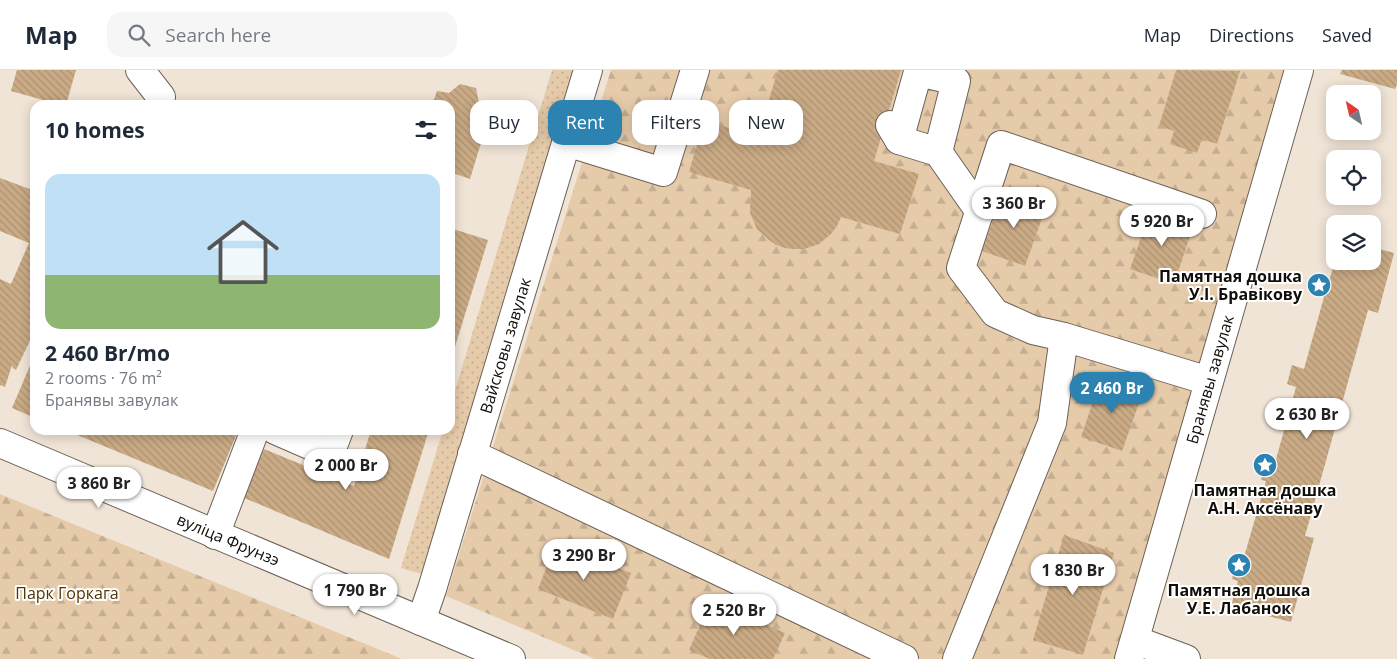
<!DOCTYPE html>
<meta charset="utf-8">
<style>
body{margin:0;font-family:"Open Sans",sans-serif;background:#f6f6f7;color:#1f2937;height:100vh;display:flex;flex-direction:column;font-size:19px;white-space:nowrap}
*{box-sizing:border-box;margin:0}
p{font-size:16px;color:#747a83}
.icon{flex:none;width:28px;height:28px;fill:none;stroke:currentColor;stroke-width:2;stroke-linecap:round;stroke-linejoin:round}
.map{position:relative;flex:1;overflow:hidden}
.panel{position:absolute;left:30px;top:30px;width:425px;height:335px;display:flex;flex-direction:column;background:#fff;border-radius:15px;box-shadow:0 2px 12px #0003}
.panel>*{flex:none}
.banner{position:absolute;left:470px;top:30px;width:475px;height:45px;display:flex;gap:10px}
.needle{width:32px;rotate:326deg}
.controls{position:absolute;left:1326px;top:15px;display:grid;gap:10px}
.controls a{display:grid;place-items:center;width:55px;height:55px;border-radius:10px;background:#fff;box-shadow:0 2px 12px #0003;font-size:25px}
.price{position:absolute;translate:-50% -42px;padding:0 11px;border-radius:18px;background:#fff;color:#222;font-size:16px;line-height:32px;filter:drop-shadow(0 1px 2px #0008)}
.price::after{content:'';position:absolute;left:50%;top:30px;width:15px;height:11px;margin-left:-8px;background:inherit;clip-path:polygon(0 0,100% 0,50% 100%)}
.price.current{background:#2c82b1;color:#fff}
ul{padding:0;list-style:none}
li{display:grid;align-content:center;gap:10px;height:265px;padding:0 15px}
li span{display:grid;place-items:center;height:155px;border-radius:15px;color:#555}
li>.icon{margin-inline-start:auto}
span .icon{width:90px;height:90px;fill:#fffc;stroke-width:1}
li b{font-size:21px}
h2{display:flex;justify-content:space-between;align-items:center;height:60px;padding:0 15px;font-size:21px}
.tag{padding:0 18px;border-radius:15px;background:#fff;box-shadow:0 2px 12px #0003;font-size:18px;line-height:45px}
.tag.current{background:#2c82b1;color:#fff}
header{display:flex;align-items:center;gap:30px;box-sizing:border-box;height:70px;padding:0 25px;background:#fff;border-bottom:1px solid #e0e1e3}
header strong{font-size:24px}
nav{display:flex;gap:28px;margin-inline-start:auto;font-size:18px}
.search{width:350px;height:45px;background:#f6f6f7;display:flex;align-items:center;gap:12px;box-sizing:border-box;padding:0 18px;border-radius:15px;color:#747a83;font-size:19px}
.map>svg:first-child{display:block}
</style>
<header>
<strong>Map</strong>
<div class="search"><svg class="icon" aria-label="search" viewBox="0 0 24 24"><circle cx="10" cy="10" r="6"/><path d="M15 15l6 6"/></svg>Search here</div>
<nav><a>Map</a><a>Directions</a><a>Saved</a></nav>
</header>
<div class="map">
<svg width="1397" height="589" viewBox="0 0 1397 589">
<defs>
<pattern id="grass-dots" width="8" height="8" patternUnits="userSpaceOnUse" patternTransform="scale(1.25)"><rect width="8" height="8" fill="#e6cbaa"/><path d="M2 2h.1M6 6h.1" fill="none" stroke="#c4ad91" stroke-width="1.8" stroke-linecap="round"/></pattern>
<pattern id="forest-firs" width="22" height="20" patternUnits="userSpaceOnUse" patternTransform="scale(1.25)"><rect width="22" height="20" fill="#e6cbaa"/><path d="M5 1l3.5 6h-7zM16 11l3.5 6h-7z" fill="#c4ad91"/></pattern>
<pattern id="building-back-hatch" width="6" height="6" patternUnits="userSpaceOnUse" patternTransform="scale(1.25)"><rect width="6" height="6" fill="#caab86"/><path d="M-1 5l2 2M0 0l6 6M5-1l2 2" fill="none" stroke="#ac9272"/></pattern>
</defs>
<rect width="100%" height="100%" fill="#f0e4d6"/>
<path fill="url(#grass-dots)" d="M552,0H583L429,506L401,498L443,360H450V337Z"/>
<path fill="url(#forest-firs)" d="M611,0H1286L1123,589H595L446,526Z
M0,424L402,589H0Z"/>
<path fill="url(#building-back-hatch)" d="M17,0H76L66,35H61L11,21Z
M778,0H901L874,91L919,104L900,164L841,147L837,156L831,164L819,174L804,179H793L785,178L776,175L769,170L757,159L750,143L751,120L689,102L704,51L758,66Z
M1176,0L1240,1L1217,74L1202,69L1197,83L1170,74L1174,61L1159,56Z
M1342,0H1397V14L1395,19L1340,4Z
M460,14L476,18L479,33L492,37L470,109L450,102V35H432L437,21L449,23Z
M0,108L35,121V260L16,300L13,298L12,295L5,317L0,315V209L11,214L29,173L0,161Z
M1003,122L1046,137L1025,196L982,181Z
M1151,139L1194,154L1174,214L1130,199Z
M450,158L488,170L450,293Z
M1372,177L1394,183L1378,243L1368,240L1305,466L1314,468L1291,552L1231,536L1238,511L1232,509L1236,492L1242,494L1266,411L1261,410L1266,391L1275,393L1296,317L1287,314L1292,295L1304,299L1324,227L1314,225L1319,205L1330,208L1335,191H1372Z
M35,284V348L12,338Z
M1101,308L1143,322L1122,381L1081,367Z
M65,360H235L238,361L213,421Z
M371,360H429L389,489L242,427L264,379L354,416Z
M1064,465L1114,483L1083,585L1033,570Z
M556,473L631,503L613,549L538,519Z
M711,530L785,563L773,589H710L689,580Z"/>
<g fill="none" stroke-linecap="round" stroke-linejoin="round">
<g stroke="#6c6156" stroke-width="30">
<g id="minor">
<path d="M140,0L161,27"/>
<path d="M890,55L899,70L938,82L980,142"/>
<path d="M899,70L918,2L956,11L938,82"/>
<path d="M566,72L663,102L695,0"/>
<path d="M1202,144L1001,75L961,198L995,243L1033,260L1064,267L1209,311"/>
<path d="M275,360L330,384L339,360"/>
<path id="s1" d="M0,373L511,589"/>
<path d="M472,384L904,589"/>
<path d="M215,465L255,360"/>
<path id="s2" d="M421,551L432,519L588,0"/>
<path d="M1135,570L1186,589"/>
<path d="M957,589L1052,353L1064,267"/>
<path id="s3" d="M1129,589L1299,0"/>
</g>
</g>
<use href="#minor" stroke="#fff" stroke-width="28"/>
</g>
<defs>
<g id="sight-disc" transform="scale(1.25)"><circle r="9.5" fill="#2c82b1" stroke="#fff"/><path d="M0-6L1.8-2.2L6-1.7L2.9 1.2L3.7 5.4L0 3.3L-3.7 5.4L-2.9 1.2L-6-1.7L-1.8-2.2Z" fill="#fff"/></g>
</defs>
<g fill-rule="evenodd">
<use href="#sight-disc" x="1319" y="215"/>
<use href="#sight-disc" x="1265" y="395"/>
<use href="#sight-disc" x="1239" y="495"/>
</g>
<g text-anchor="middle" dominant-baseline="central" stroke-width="4" stroke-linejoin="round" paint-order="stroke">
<g font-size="16" font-weight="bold" fill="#110d09" stroke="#fff">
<text x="1302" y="206" text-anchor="end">Памятная дошка<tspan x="1302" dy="18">У.І. Бравікову</tspan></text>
<text x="1265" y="420">Памятная дошка<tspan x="1265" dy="18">А.Н. Аксёнаву</tspan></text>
<text x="1239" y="520">Памятная дошка<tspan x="1239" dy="18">У.Е. Лабанок</tspan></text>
</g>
<g font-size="16" fill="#110d09" stroke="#fff">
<text stroke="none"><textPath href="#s2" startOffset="288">Вайсковы завулак</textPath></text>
<text stroke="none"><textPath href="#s3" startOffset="291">Бранявы завулак</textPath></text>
<text stroke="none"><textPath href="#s1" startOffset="248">вуліца Фрунзэ</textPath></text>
</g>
<g font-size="16" fill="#523303" stroke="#fff">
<text x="67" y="523">Парк Горкага</text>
</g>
</g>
</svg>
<div class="controls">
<a><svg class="needle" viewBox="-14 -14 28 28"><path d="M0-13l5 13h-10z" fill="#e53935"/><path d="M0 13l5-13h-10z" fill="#747a83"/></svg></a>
<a><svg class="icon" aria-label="locate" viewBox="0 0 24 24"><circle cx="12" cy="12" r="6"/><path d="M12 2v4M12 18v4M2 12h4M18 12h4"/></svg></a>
<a><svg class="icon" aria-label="layers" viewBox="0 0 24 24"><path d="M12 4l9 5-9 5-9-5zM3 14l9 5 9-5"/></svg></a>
</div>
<b class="price" style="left:1014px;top:159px">3 360 Br</b>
<b class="price" style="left:1162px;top:177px">5 920 Br</b>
<b class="price current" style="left:1112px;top:344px">2 460 Br</b>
<b class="price" style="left:1307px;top:370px">2 630 Br</b>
<b class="price" style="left:346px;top:421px">2 000 Br</b>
<b class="price" style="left:99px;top:439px">3 860 Br</b>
<b class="price" style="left:584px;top:511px">3 290 Br</b>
<b class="price" style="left:1073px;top:526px">1 830 Br</b>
<b class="price" style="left:355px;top:546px">1 790 Br</b>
<b class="price" style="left:734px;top:566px">2 520 Br</b>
<div class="banner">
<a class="tag">Buy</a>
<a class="tag current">Rent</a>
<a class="tag">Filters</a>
<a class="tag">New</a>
</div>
<section class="panel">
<h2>10 homes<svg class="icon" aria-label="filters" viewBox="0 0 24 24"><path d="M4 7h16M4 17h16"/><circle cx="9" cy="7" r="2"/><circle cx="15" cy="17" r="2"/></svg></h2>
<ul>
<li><span style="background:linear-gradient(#bfe0f5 65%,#8fb573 0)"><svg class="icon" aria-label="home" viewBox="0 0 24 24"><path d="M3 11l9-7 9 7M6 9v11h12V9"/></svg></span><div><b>2 460 Br/mo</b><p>2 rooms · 76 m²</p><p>Бранявы завулак</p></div></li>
</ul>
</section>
</div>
